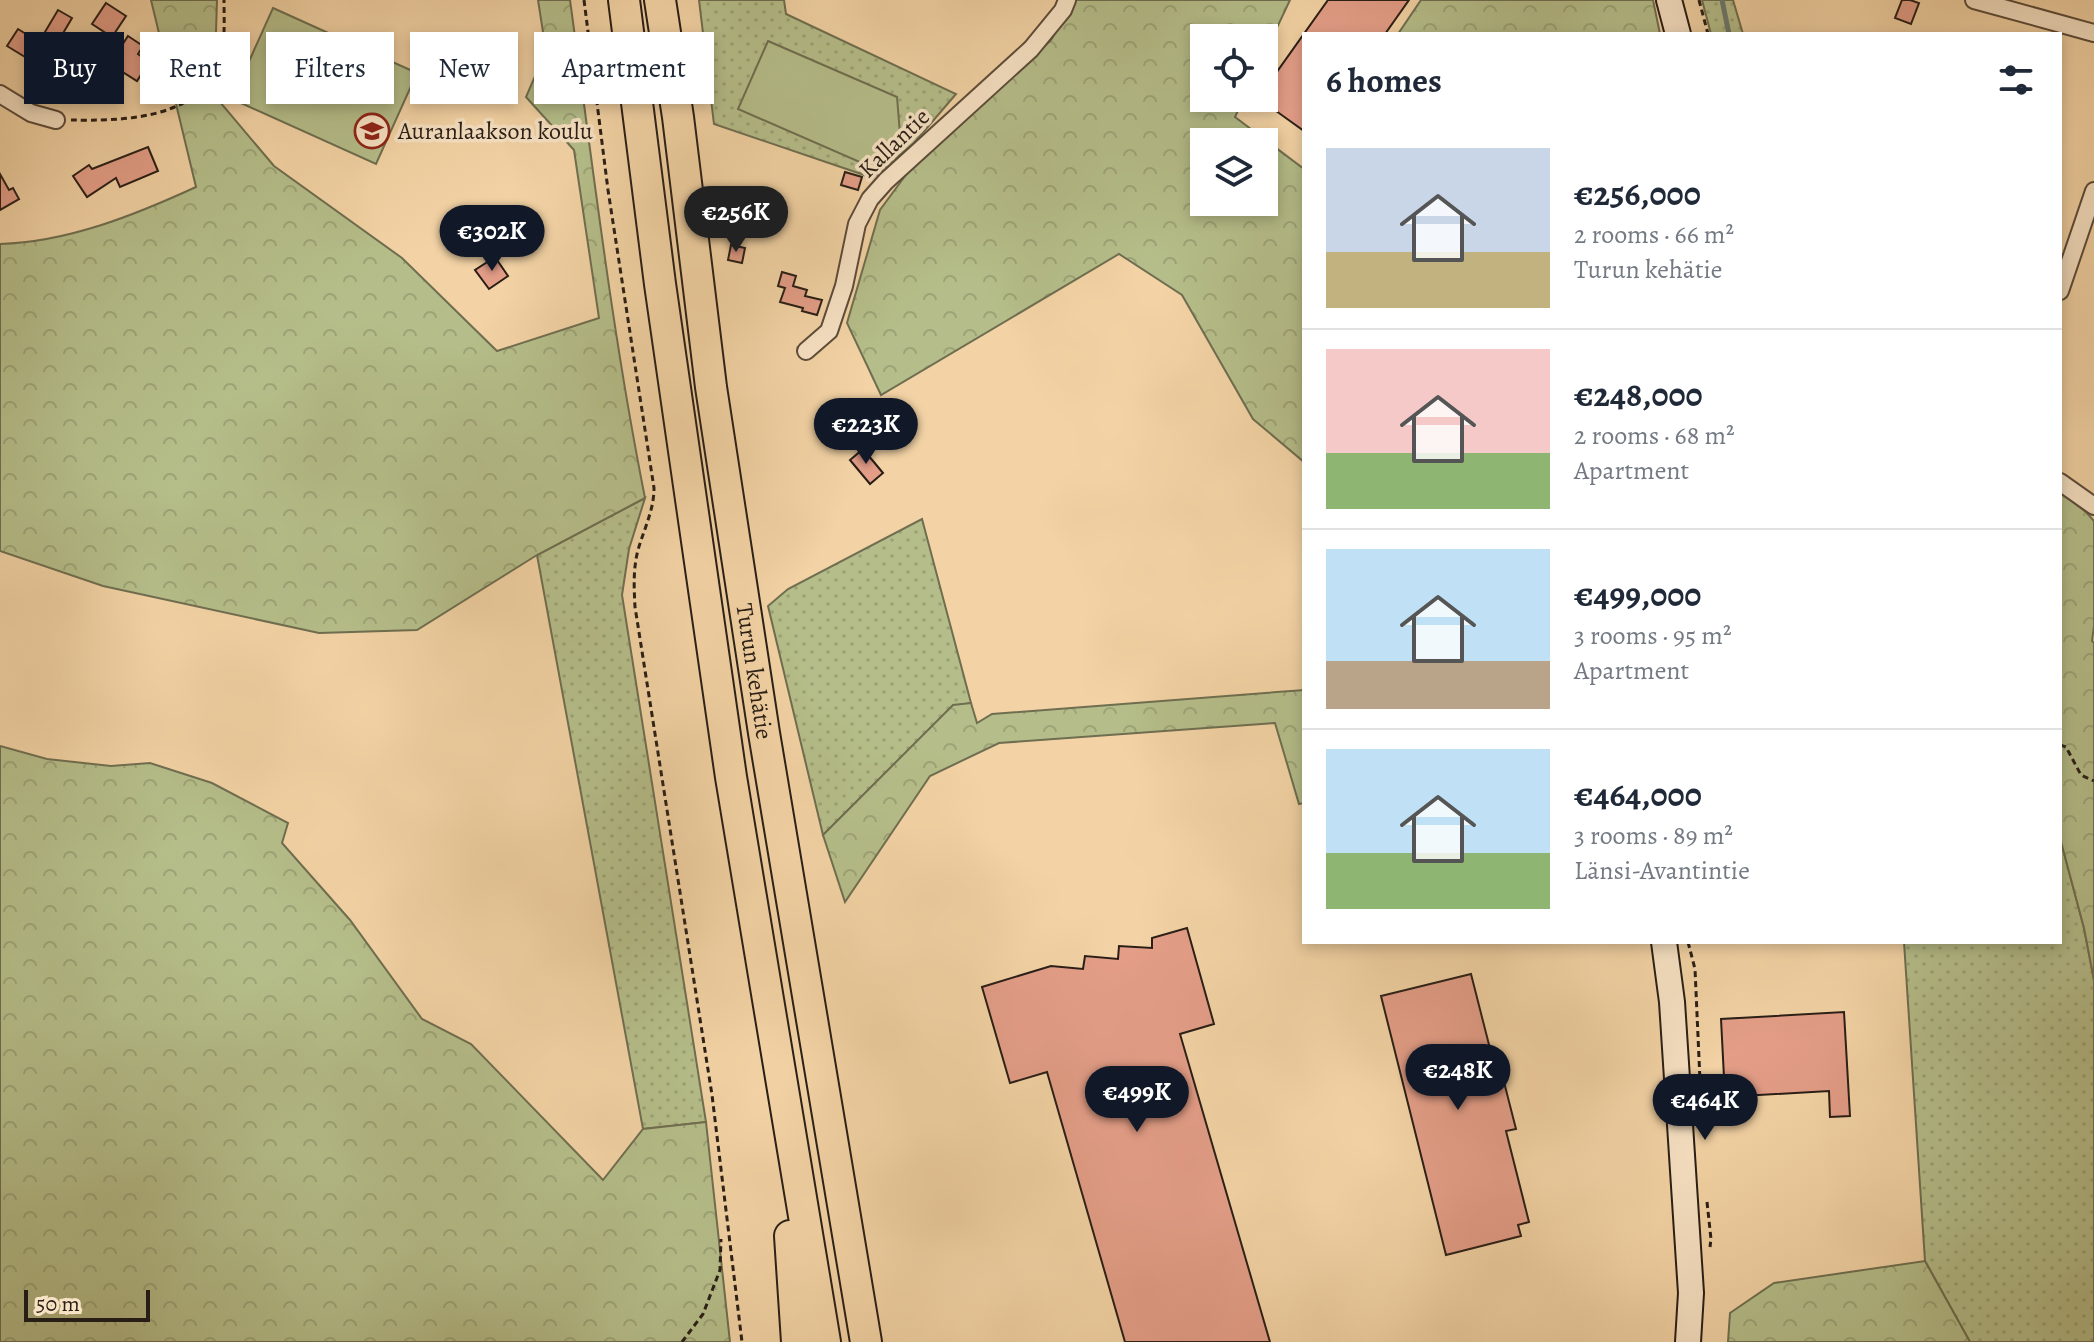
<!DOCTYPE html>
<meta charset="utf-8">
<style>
body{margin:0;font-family:Alegreya,serif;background:#f6f6f7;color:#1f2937;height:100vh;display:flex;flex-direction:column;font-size:30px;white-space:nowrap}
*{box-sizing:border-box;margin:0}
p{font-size:26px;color:#747a83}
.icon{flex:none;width:44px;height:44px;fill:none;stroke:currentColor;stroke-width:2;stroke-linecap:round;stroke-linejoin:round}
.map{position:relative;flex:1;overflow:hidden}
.panel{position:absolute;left:1302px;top:32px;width:760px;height:912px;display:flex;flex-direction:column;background:#fff;border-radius:0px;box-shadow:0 4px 12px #0003}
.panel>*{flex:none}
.top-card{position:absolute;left:24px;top:32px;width:760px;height:72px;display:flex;gap:16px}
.buttons{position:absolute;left:1190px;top:24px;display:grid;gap:16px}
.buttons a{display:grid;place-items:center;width:88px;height:88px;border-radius:0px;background:#fff;box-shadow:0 4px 12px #0003;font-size:40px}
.scale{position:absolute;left:24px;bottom:20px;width:126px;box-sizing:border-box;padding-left:8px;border:4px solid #291e16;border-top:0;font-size:22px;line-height:28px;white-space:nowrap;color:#291e16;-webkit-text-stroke:6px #f7e2c4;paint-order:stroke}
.price{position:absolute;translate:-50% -68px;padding:0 18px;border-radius:28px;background:#111827;color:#fff;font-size:26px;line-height:52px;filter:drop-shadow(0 2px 4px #0008)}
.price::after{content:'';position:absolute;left:50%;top:48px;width:24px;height:18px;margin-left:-12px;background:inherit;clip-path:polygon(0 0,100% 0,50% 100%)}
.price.selected{background:#222;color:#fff}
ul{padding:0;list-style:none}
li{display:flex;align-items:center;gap:24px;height:200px;padding:0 24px}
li+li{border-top:2px solid #e0e1e3}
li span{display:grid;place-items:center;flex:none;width:224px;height:160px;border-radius:0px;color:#555}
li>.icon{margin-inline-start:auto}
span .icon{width:96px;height:96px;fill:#fffc;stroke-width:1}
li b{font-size:34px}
h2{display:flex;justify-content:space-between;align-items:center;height:96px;padding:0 24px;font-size:34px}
.chip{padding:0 28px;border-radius:0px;background:#fff;box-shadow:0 4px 12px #0003;font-size:28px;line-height:72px}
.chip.selected{background:#111827;color:#fff}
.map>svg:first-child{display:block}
</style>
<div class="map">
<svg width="2094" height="1342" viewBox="0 0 2094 1342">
<defs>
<pattern id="grass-dots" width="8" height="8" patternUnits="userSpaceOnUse" patternTransform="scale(2)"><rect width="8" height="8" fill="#b5be8a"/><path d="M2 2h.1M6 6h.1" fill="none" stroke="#9ca376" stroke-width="1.8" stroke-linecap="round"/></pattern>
<pattern id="forest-crowns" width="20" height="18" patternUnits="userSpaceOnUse" patternTransform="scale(2)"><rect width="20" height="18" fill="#b5be8a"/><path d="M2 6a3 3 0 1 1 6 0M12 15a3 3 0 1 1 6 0" fill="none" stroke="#9ca376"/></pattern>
</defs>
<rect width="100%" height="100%" fill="#f3d3a5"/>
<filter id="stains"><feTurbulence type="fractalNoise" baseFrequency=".0025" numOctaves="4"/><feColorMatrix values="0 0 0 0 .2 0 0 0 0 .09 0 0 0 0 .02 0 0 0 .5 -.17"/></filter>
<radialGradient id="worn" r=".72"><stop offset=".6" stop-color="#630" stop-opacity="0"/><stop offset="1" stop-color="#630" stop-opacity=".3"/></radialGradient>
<path fill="url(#grass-dots)" stroke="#6f6e50" stroke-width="2" d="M699,0H784L786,14L956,94L914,143L873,178L714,124Z
M1702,0H1733L1743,34H1711Z
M645,498L629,549L622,595L706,1122L643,1129L537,555Z
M922,519L971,703L953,706L823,835L768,606L788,589Z
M2060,838L2084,928L2094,980V1342H1970L1925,1261L1904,942H2060Z"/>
<path fill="url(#forest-crowns)" stroke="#6f6e50" stroke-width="2" fill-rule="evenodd" d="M151,0H217L214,95L274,166L402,258L497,351L599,318L574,150L526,97L546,51L538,0H570C593,167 612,333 645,498L537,555L417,630L319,633L103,586L0,551V244C68,242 135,215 196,187Z
M1074,0H1290L1264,55V38H1204V98H1244L1235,117L1304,169V462L1253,419L1182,295L1119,254L881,395L847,323L880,210L908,172L1051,40ZM1204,142H1264V202H1204Z
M1421,0H1653L1660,34H1398Z
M2060,492L2086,512L2094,521V626L2092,641L2094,643V980L2084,928L2060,838Z
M1304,690V803L1299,804L1275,723L999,743L930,776L845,902L823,835L953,705L971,703L977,723L992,714Z
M0,746L47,759L111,766L150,763L212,783L288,823L282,843L350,920L422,1019L471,1044L603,1180L643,1129L706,1122L730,1342H0Z
M1925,1261L1970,1342H1728L1730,1313L1774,1283Z"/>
<path fill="#b5be8a" stroke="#6f6e50" stroke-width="2" d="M273,8L417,73L376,164L232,99Z
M768,41L897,97L900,134L878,170L738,109Z"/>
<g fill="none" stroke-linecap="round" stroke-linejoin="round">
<path stroke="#6d7a6f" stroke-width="5" d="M1722,0L1729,34"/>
</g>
<path fill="#e49e88" stroke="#291e16" stroke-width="2" d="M1328,0H1409L1385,34H1304V131L1258,98H1264V90Z
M1902,0H1910L1919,3L1911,24L1895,18Z
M106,3L126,16L112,37L92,24Z
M58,10L72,18L52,52L58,56L48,71L7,46L18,29L39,42Z
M128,36L143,46L138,54L149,62L137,81L110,64Z
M148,147L158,171L120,187L116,178L87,197L73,176L89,165L92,169Z
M845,172L862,177L858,190L841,185Z
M0,174L9,190L13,188L19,199L0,210Z
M731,245L745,248L742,263L728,260Z
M495,257L508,276L489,289L475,270Z
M782,272L796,276L793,286L807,290L805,296L822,300L817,315L802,311L803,308L780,302L785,288L778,286Z
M863,449L883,473L870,484L850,460Z
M1187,928L1214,1024L1180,1034L1270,1342H1125L1047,1072L1010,1083L982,987L1051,966L1083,969L1085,956L1118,959L1119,946L1152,948V938Z
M1471,974L1499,1084L1504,1082L1516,1129L1506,1131L1529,1222L1518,1225L1521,1236L1446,1255L1381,996Z
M1844,1012L1850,1116L1830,1117L1829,1091L1725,1097L1721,1019Z"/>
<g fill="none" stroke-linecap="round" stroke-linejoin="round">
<g stroke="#5c4b3a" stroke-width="20">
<path id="street" d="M1974,0L2094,33
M0,94L31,113L56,120
M2060,291L2094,191
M806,351L829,331L844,286L857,224L870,199L886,181L1031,49L1063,10L1067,0
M2060,482L2094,506"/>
</g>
<g stroke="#291e16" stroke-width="28">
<path id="secondary" d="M1669,0L1678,34
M1664,942L1672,1002L1691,1293L1688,1342"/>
</g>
<g stroke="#291e16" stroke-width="34">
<g id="highway">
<path d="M624,0L660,284L731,777L825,1342"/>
<path id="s1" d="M660,0L678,117L711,387L764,733L866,1342"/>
<path d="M790,1236L797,1342"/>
</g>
</g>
<path stroke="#291e16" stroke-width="3" stroke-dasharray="6 4" stroke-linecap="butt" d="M584,0L608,190L654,488C654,510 644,529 638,550C633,569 634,588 635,607L712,1095L742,1342
M1699,0L1708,34
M71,120C119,121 194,120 217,68C226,48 224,22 224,0
M2060,745L2066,747L2081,775L2094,781
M1688,942L1695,969L1701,1103
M1707,1202L1711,1239L1710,1247
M682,1342L703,1314L720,1270L721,1239"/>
<use href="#street" stroke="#f7e2c4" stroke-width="16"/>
<use href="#secondary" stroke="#f7e2c4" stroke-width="24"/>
<use href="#highway" stroke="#f3d3a5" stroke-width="30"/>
</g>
<defs>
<g id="school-ring" transform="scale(1.8)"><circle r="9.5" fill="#f7e2c4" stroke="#8f2418" stroke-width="1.5"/><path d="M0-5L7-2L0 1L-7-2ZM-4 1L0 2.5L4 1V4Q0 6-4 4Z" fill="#8f2418"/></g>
</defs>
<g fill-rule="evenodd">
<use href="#school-ring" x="372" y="131"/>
</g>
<g text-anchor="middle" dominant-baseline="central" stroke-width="7" stroke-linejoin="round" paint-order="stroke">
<g font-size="24" fill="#291e16" stroke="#f7e2c4" text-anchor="start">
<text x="398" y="131">Auranlaakson koulu</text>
</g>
<g font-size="24" fill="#291e16" stroke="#f7e2c4">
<text transform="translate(894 143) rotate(-44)">Kallantie</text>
<text stroke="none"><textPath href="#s1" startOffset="678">Turun kehätie</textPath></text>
</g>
</g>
<rect width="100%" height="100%" filter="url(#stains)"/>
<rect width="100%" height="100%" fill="url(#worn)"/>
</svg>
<div class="buttons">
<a><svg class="icon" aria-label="locate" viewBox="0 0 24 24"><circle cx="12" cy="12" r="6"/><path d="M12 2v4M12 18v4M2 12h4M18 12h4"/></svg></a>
<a><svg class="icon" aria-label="layers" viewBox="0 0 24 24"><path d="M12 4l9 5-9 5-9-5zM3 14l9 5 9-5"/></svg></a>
</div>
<div class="scale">50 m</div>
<b class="price selected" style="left:736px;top:254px">€256K</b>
<b class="price" style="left:492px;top:273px">€302K</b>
<b class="price" style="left:866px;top:466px">€223K</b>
<b class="price" style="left:1458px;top:1112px">€248K</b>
<b class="price" style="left:1137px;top:1134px">€499K</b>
<b class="price" style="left:1705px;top:1142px">€464K</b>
<div class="top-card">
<a class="chip selected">Buy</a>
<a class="chip">Rent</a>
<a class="chip">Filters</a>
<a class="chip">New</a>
<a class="chip">Apartment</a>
</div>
<section class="panel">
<h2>6 homes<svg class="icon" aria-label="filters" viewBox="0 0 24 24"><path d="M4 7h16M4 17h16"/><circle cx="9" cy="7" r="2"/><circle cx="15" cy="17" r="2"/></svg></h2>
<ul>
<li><span style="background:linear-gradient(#c9d6e8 65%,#c2b280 0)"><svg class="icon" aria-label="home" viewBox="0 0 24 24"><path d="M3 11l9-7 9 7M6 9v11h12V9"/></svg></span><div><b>€256,000</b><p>2 rooms · 66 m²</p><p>Turun kehätie</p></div></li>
<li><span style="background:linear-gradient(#f6c9c9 65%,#8fb573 0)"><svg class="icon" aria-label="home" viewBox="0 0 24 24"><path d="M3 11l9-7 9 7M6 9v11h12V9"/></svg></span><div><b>€248,000</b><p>2 rooms · 68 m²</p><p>Apartment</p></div></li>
<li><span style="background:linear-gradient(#bfe0f5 70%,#b9a48a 0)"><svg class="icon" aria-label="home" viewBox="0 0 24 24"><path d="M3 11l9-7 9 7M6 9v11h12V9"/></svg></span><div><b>€499,000</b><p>3 rooms · 95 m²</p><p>Apartment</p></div></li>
<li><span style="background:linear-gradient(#bfe0f5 65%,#8fb573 0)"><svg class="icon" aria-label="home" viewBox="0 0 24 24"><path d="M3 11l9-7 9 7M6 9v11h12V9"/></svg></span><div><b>€464,000</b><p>3 rooms · 89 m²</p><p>Länsi-Avantintie</p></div></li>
</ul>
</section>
</div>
